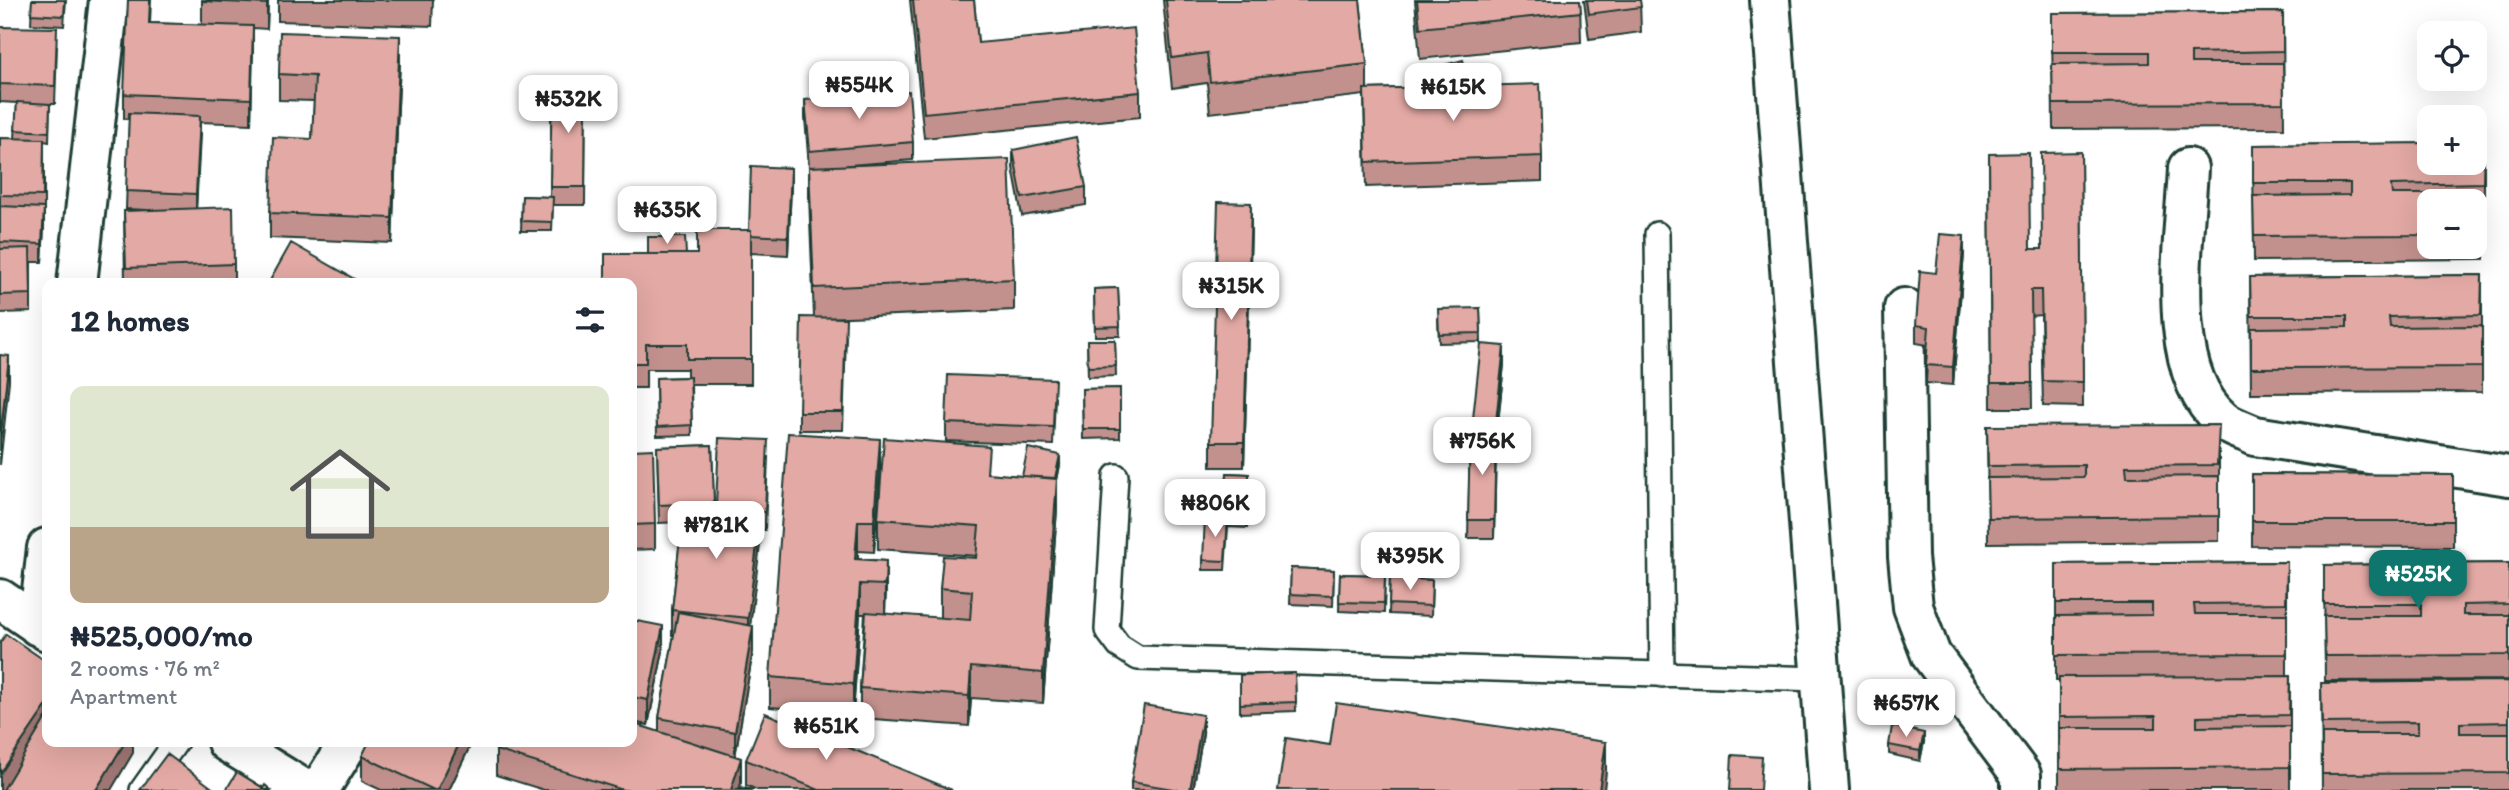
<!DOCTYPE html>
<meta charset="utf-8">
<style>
body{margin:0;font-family:Itim,sans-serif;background:#f2f2f3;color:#1f2937;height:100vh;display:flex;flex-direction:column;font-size:26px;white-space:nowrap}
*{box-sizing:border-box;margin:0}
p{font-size:23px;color:#747a83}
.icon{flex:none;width:38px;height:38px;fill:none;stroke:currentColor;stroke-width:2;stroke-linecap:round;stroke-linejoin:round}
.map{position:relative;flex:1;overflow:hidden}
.drawer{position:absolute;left:42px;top:278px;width:595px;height:469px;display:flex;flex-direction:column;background:#fff;border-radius:14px;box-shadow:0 7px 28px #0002}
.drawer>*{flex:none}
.tools{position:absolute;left:2417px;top:21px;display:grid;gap:14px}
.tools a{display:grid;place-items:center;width:70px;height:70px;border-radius:14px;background:#fff;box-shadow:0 7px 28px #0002;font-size:35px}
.price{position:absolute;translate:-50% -60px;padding:0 16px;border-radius:14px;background:#fff;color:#222;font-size:23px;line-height:46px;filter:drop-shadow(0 2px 4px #0008)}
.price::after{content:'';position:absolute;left:50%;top:42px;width:21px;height:16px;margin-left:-10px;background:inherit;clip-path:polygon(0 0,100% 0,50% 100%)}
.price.selected{background:#0f766e;color:#fff}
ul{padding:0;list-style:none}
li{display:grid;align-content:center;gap:14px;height:371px;padding:0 28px}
li span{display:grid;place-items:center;height:217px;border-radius:14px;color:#555}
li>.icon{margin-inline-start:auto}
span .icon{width:126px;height:126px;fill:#fffc;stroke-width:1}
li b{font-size:30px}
h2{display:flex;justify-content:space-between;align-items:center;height:84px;padding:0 28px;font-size:30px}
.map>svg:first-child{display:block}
</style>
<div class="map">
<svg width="2509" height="790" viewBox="0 0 2509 790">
<rect width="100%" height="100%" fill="#fff"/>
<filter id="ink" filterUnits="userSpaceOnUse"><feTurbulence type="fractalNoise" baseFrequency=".0143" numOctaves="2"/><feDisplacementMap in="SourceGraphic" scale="14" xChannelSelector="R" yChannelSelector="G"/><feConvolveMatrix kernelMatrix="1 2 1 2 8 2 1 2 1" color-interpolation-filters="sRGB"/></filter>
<g filter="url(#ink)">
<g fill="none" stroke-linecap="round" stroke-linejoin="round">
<g stroke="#1f3d34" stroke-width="28">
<path id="service" d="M1657,234L1662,675
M1116,476L1107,630L1119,646L1138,658L1821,679
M142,790L176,742"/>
</g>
<g stroke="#1f3d34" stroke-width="44">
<path id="minor" d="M2188,168C2185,239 2162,369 2222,420C2230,427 2245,431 2255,436L2509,476
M77,284L109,0
M1904,308L1908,557L1913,607L1931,655L2021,775V790
M0,599L47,631
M38,626L47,548
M227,742L305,790
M319,790L349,742"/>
</g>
<g stroke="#1f3d34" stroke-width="44">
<path id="secondary" d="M1770,0L1829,790"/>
</g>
<use href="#service" stroke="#fff" stroke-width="23"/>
<use href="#minor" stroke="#fff" stroke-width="38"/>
<use href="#secondary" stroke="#fff" stroke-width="38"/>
</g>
<path fill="#c3918d" stroke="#1f3d34" stroke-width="2" fill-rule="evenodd" d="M32,0H66L64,26L31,24Z
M150,0H151L150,23L202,25V0H268L267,29L253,28L251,124L200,122L196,208L234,264V282L188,284H125L124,211L147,210L126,209L129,119H124V94Z
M278,0H433L432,26L278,21Z
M910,0H974L978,43L1140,92V117L924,138Z
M1163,0H1360L1367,64V89L1435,87L1433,77V68L1467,86L1542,156V181L1366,187L1364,95L1210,113L1207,83L1172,88Z
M1415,0H1580L1581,42L1420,59Z
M1584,0H1640L1641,32L1589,39Z
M2283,12L2284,128L2053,129L2052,13Z
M0,27L57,46L55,104H50L49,142L44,141V226L42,262H31V312L0,313V138L15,139L17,103L0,102Z
M400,61L392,243L270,238V213L312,139L314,101L279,100V74Z
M552,83H586L585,205H553L552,231H521L522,196L550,197Z
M805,100L913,142V160L849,165L1014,279V310L826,318L846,336L843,430H799V412L814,317L809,197V167L805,118Z
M2484,143V259L2254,261L2253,145ZM2429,201H2474V247H2429Z
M1013,150L1086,187V205L1022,216L1013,168Z
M2081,152L2083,407L2043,406L2041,315L2031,316L2032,408H1991L1989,154L2030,249H2042Z
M791,186L788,255L751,253V384H691L692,435L657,436L656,378L687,377V369H646V388H632V284L605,280L686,254H697L749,230Z
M1251,228L1244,467H1211V442Z
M1964,254L1953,385L1926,383L1928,345L1916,343V325Z
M2482,275V392L2251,393L2250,277Z
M1118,288L1120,336H1095L1094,289Z
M1480,308L1481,342L1439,343L1438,319Z
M1087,340H1115L1116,376L1088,377Z
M1504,364L1496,443L1494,538H1468L1470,434H1472V428Z
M1120,388V438L1083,439L1082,389Z
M1055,397L1053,445L946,441V423Z
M1987,426L2219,450V541L1988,543Z
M712,445L714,506H716L768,458L765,530H761L750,625L753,651L735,756L741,783L739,790H544L496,775V750L659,732V718L674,635H672V610L682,522L659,523L657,447Z
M632,450L655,524V549L632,550Z
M1060,465L1057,480V509L1043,703L971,698L969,726L860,718V688L865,614H860L853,714L770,707V677L880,469L874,552L858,551V559L886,561L885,614L940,618V588L976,558L977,556L878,549V519L989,474L1022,476Z
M1227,473L1249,474L1247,528L1228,527L1225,570H1203V560L1225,518Z
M2252,474L2453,475V547L2252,546Z
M2287,562V676H2290V790H2059V680H2056V564Z
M2509,563V680L2325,681L2324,565Z
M1291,568L1334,570L1333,606L1290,604Z
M1340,574L1385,575L1384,613L1339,611Z
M1390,578L1432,580L1431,616L1389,614Z
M632,620L663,651L648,725L632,722Z
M1295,673L1296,711L1240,713V675Z
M2509,681V790H2322L2321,683Z
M1203,733L1193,790H1131V782Z
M472,742L449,790H381L362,781V756Z
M1924,742L1920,761L1889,754V745Z
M746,760L952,790H757L746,785Z"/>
<path fill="#9f7673" stroke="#1f3d34" stroke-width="2" d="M267,0H268L267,29Z
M253,26V52L251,124V99Z
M400,36V61L392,243V218Z
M1467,76V86L1437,94V85Z
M200,116V135L196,212V194Z
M791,168V186L788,255V237Z
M1251,203V228L1244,467V442Z
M44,208V226L42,262V244Z
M1964,236V254L1953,385V367Z
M1504,346V364L1496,443L1494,538L1495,431Z
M9,356V381L0,465V440Z
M880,439V469L874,552V521Z
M1060,455V465L1057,480V509L1043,703V673L1054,485Z
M761,512V537L748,643V618Z
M858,521V551L855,589V559Z
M886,561V591L885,615V585Z
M860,584V614L853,714V684Z
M663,626V651L648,725V700Z
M753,626V651L735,757V732Z
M971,667V698L969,726V696Z
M47,705V730L6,790H0V774Z
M1203,715V733L1193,790H1190Z
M1924,733V742L1920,761V751Z
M125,742H133V753L111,790H96Z
M460,742H472L449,790H437Z
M1606,742V772L1604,790H1599Z
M741,758V783L739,790H731Z"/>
<path fill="#e3a9a4" stroke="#1f3d34" stroke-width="2" d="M32,0H65L64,16L31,14Z
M128,0H150L149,23L253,26L251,99L124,94Z
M202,0H267V4L202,1Z
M913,0H974L978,43L1134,28L1140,92L924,113Z
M1166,0H1360L1367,64L1210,82L1207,53L1172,58Z
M1417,0H1580L1581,12L1420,28Z
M1587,0H1640L1641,7L1589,14Z
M2283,12V51L2191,53V63H2283L2284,103L2053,104L2052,64L2149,63V52H2052V13Z
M0,27L57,28L55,86L0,84Z
M280,32L400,36L392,218L270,213L273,137L312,139L315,76L279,74Z
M1463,60L1467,76L1437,85L1433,68Z
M552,83H586L585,187H550Z
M1540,84L1542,156L1366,162L1364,89Z
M909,91L913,142L810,151L805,100Z
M17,102L50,104L49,132L15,130Z
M129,113L200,116L196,194L126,191Z
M1076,137L1086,187L1022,198L1013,150Z
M0,138L44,139L43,196L0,195Z
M2429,143V163H2474V143H2484L2483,183L2391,185L2392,194H2484V234H2474V201H2429V235L2254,236L2253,196L2350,195V183H2253V145Z
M2081,152L2083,382L2043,381L2041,290H2031L2032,383H1991L1989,154L2029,153L2030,249H2042L2041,153Z
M1009,159L1014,279L814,288L809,167Z
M751,166L791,168L788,237L751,235V230H749Z
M522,196L553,197L552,222L521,221Z
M1218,202L1251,203L1244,442H1211Z
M0,206L44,208L42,244L0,242Z
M233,207L234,264L126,268L124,211Z
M697,230H751V359H687V344H646V363H632V284H587V280H605V254H697Z
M1940,234L1964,236L1953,367L1926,365L1929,327L1916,325L1920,271L1936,273Z
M648,237H685L686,254H648Z
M291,243L363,284H268Z
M30,248L31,294L0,295V249Z
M2482,275L2481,315L2389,317L2390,327L2482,326V367L2251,368V328L2347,327V316H2251L2250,277Z
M1118,288L1120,326L1095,327L1094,289Z
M1480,308L1481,333L1439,334L1438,309Z
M801,317L846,318L843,412H799Z
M1087,340H1115L1116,366L1088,367Z
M1481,344L1504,346L1495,431L1472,428Z
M0,355L9,356L0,440Z
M948,375L1055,379L1053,427L946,423Z
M690,377L692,425L657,427L656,378Z
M1120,388V429H1083L1082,389Z
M2219,425L2217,465L2126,466L2127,477L2219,476V516L1988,518L1987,478L2084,477V465L1988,466L1987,426Z
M788,433L880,439L874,521H858L855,559L886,561L885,585L860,584L853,684L770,677Z
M1470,434H1496L1494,520H1468Z
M719,438L768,440L765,512L716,506Z
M884,438L989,446L987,473L1057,479L1043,673L971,667L969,696L860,688L866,612L970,620L972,591L940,588L943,556L976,558L979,526L878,519Z
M712,445L714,503L694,504L684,503V504L659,505L657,447Z
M1028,448L1060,455L1055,478L1022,476Z
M653,449L655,524L632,525V450Z
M1227,473L1249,474L1247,518L1225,517Z
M2252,474L2453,475V521H2252Z
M684,503L761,512L748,618L672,610Z
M1205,517L1228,518L1225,561L1203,560Z
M2287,562L2286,603L2194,604L2195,614H2287V654L2056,655V616L2152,615V603H2056V564Z
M2509,563V604L2463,605V615H2509V655L2325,656L2324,616H2421V604H2324V565Z
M1291,568L1334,570L1333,596L1290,594Z
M1340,574L1385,575L1384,603L1339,602Z
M1390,578L1432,580L1431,606L1389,604Z
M678,612L753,626L735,732L659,718Z
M632,620L663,626L648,700L632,697Z
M6,634L47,662V705L0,774V643Z
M1295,673L1296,702L1240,704V675Z
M2290,676L2289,715L2197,717V727L2290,726V767L2060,769L2059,728H2156V716L2059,717V677Z
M2509,681V722L2460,723V733H2509V773L2322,774V734H2418V722L2322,723L2321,683Z
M1336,703L1606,742L1599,790H1278L1286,738L1330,745Z
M1144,705L1203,715L1190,790H1179L1131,782Z
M765,713L952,790H819L746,760Z
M47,716V742H125L96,790H3Z
M632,723L741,758L731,790H623L496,750L499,742H632Z
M1892,726L1924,733L1920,751L1889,745Z
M369,742H460L437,790H434L362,756Z
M167,754L215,790H140Z
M1732,755L1762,757L1760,790H1730Z
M237,772L263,788L262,790H226Z
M265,785L271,790H262Z
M740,787L754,790H739Z"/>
</g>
</svg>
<div class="tools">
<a><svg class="icon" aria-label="locate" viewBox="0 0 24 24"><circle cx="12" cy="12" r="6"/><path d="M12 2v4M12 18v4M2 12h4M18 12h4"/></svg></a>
<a>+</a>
<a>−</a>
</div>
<b class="price" style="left:859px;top:121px">₦554K</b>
<b class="price" style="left:1453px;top:123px">₦615K</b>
<b class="price" style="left:568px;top:135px">₦532K</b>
<b class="price" style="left:667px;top:246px">₦635K</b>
<b class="price" style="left:1231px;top:322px">₦315K</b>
<b class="price" style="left:1482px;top:477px">₦756K</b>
<b class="price" style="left:1215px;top:539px">₦806K</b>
<b class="price" style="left:716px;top:561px">₦781K</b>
<b class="price" style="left:1410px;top:592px">₦395K</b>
<b class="price selected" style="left:2418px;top:610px">₦525K</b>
<b class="price" style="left:1906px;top:739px">₦657K</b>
<b class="price" style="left:826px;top:762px">₦651K</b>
<section class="drawer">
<h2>12 homes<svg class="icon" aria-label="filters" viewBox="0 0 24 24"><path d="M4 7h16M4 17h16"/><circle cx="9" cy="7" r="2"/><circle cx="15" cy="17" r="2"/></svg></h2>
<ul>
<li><span style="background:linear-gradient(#dfe7d0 65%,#b9a48a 0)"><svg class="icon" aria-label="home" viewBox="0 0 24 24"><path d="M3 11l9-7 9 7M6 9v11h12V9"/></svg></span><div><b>₦525,000/mo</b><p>2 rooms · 76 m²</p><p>Apartment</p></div></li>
</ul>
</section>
</div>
